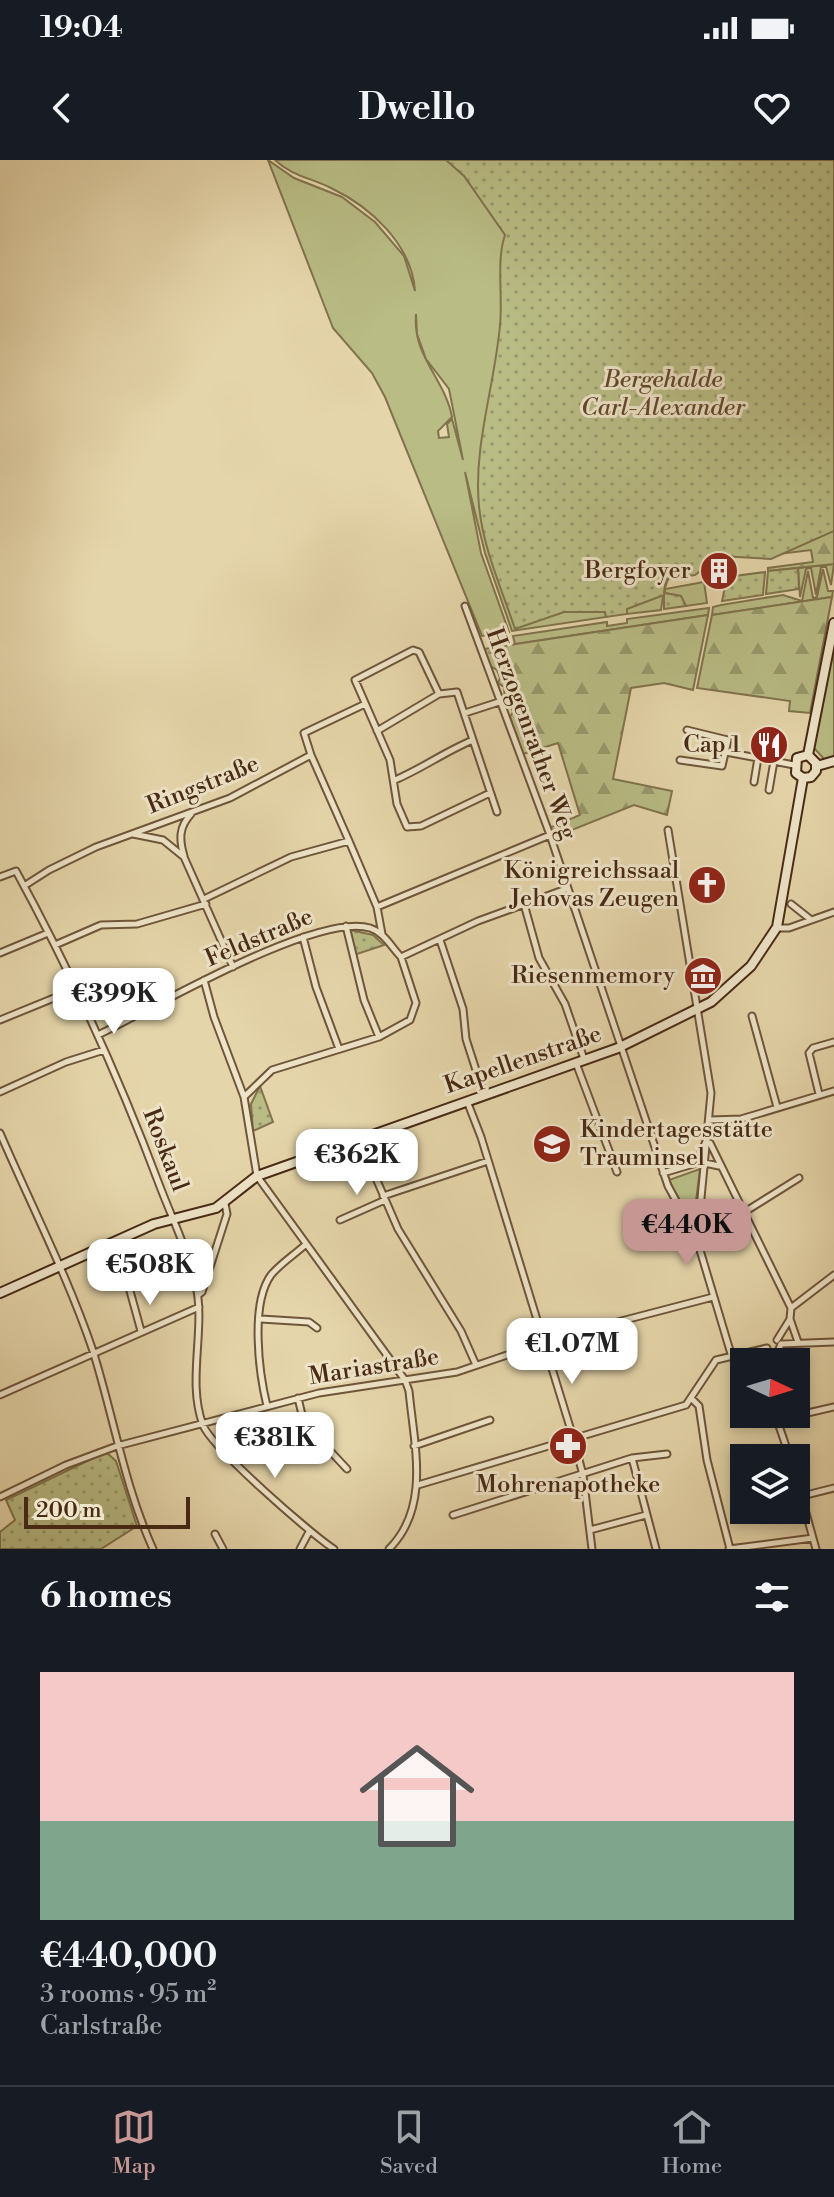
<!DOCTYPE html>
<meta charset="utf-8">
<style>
body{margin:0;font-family:"Libre Bodoni",serif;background:#242831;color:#f1f3f6;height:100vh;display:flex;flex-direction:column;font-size:30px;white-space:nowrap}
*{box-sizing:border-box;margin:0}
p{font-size:26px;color:#9ea1a6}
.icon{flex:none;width:44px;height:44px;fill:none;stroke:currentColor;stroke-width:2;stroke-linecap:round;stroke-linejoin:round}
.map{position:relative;height:1389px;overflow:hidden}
.sheet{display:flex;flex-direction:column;background:#171b24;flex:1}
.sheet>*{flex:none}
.needle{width:52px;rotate:94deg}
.controls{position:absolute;left:730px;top:1188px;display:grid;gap:16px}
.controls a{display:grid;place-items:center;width:80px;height:80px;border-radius:0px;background:#171b24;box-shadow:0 4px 12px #0003;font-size:40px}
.scale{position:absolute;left:24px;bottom:20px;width:166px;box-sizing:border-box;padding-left:8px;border:4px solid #482a15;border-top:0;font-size:22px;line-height:28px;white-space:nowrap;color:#482a15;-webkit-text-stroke:6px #eee4c8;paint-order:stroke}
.price{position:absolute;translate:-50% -68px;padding:0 18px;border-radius:16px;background:#fff;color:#222;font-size:26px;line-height:52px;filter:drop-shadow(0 2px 4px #0008)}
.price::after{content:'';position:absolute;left:50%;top:48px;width:24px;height:18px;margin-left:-12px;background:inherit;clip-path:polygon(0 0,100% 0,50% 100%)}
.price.on{background:#c59692;color:#111}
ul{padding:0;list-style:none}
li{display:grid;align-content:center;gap:16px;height:424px;padding:0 40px}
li+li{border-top:2px solid #363941}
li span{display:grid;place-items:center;height:248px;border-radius:0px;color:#555}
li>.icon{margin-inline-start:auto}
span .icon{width:144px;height:144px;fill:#fffc;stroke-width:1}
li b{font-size:34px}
h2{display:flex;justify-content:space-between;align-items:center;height:96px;padding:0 40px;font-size:34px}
.status{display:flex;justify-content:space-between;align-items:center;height:56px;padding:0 40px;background:#171b24;direction:ltr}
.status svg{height:22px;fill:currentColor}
header{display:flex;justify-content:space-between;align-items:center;height:104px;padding:0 40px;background:#171b24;font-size:36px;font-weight:800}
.menu{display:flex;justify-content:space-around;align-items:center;height:112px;border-top:2px solid #363941;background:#171b24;font-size:22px;color:#9ea1a6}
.menu a{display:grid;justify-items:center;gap:4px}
.menu .on{color:#c59692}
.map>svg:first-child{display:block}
</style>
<div class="status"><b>19:04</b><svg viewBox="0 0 49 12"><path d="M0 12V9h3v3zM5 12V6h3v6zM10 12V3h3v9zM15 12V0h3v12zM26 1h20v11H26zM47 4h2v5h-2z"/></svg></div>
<header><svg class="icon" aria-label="back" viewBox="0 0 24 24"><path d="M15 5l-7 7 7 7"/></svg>Dwello<svg class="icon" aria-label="heart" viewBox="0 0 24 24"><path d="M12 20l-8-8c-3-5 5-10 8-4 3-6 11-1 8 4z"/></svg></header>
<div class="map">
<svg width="834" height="1389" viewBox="0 0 834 1389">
<defs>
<pattern id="forest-firs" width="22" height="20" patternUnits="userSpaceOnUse" patternTransform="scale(2)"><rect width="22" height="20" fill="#b9bc85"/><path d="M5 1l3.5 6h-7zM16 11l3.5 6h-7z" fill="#98996c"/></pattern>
<pattern id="park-dots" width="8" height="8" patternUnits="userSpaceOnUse" patternTransform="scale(2)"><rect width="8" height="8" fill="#b9bc85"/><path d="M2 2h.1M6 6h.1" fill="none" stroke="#98996c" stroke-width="1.8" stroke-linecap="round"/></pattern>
</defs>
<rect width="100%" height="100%" fill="#e5d5aa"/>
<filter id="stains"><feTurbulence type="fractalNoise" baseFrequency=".0025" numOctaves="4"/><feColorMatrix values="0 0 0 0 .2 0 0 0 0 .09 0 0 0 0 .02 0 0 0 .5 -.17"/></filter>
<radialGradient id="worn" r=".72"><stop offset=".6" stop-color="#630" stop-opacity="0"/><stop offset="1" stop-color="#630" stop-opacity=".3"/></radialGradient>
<path fill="#b9bc85" stroke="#80734d" stroke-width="2" fill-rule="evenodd" d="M268,0L294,18L342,37L375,62L404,96L415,131C412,85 371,47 331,28C311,18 292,16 275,0H834L721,389C678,406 667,400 661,450L627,454L626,443L604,447L606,457L512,471L485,393L465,312L481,393L509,472L482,476L385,237L372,213L333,168ZM416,154L417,174L426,199L449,229L463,300L452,259L447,264L449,277L439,278L438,271L452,257C445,219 412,196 416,154Z
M834,404L831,425L826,407H821L816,435L811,408L806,409L800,437L798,408Z
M823,409L828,431H833L832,437L712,455L713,447L721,445L783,435L802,441L808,411L813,438L817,437Z
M704,422L707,443L686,446L680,436L665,433V429Z
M709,448L708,455L515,484L513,476L607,462V466L627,463V459Z
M834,471V596L825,600L813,587Z
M700,1009L694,1057H692L686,1053L669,1020Z"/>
<path fill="url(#forest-firs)" stroke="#80734d" stroke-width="2" d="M834,369V404L768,411V408L813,402L811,390L770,395Z
M832,437L810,553L789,551L790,541L697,528L712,455Z
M708,455L693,530L664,523L631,528L613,619L672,631L667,655L634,645L552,678L549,668L580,655L558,583L523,594L510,557L513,552L510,544L505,542L504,527L498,523L500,518L497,510L490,506L484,489Z"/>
<path fill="url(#park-dots)" stroke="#80734d" stroke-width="2" d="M446,0H834V371L771,399L720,396L695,415L666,419L664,433L681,436L686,446L664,449V435L627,449V454L606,457L605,452H564L515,469C502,430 483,388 479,346C473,287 495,224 500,165C503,136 496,101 505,75L464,16Z
M798,408L799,429L766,434L768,411Z
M765,412L763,435L722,441L727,417Z
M350,770L373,775L384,785L354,795Z
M260,926L273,962L253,971L251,944Z
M106,1292L116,1301L137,1366L101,1389H0V1372L15,1360L6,1340Z"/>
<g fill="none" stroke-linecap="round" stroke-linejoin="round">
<g stroke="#6f553a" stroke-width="9">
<path id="street" d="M465,446L550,675L668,1026L691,1068L696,1071
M439,534L419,492L413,490L355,520L390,600L397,644L407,667L421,666L490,633
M465,553L502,541
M377,571L439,534L457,532L497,652
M726,592L794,605
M311,595L304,573L365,544
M680,600L722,606L728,580L687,570
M395,620C423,608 446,591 473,580
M754,622L758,598
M769,630L774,601
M668,670L711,933L697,1080L731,1194
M133,674L163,680L184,697L233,807
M349,681L377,747L382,774
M184,696C179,679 179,667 191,654
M0,717L16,711C71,812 119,917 159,1024C171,1056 187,1088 195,1121C207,1167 186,1220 203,1265C211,1287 312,1375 334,1389
M24,726L49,710L96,687L230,638L311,595L349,681L291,697L204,739
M524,744L539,798L565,844L584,899
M791,744L810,759
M377,747L550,675
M346,766L364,840L379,877
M778,768H789L834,752
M303,777L316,827L339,889
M440,780L463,849L466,879L484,935
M55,785L101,765L137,764L206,744
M0,793L48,773
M401,797L478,761L566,729
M204,820L214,857L244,937L257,1016L405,1220L409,1231C414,1285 431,1347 389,1389
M752,856L777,947
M0,860L76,829
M98,875C152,849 316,752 370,768C385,773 391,787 401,797
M576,903L617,1012
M0,932L66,902L104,890
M819,934L809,893L813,888L834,882
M244,937L272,910L379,877L410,860L416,843L401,797
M467,941L481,977L573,1277L583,1315L592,1389
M710,960L741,959L834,931
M0,973C31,1045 68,1117 93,1191C114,1258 124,1325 153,1389
M359,979L398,1069L461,1171L476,1205
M710,983L791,1148
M697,1002L707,979
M663,1013L700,1002L719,1006
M383,1036L488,1001
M743,1053L799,1018
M340,1060L385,1040
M130,1131L141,1171
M198,1135L202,1132L227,1054L225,1044
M791,1148L834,1115
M261,1159L309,1162L317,1168
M790,1159L798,1182
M777,1180L790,1159L791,1148
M781,1184L834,1182
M774,1202L781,1184
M0,1235L199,1147
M298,1238L304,1263L347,1309
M691,1238L699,1246L707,1300L730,1389
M267,1246C259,1213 250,1144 271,1115C280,1104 294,1095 305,1085
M775,1254L790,1298
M777,1260L834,1247
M414,1286L490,1260
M632,1298L656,1389
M796,1317L816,1389
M418,1325L686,1245L716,1200L767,1188
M802,1336L834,1328
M0,1337L66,1305L117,1286L319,1233L457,1212L560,1177L713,1137
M453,1355L632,1298L667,1294
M590,1370L646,1355
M215,1374L223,1389
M300,1389L309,1372
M729,1389L813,1378"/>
</g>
<g stroke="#482a15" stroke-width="12">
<path id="secondary" d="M808,595L834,463
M817,606L834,601
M803,618L811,617L816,611V603L808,595
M803,618L796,613L797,598L808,595
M0,1133L154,1064L216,1048L257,1016L618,888L711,842L751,806L777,767L803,618"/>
</g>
<use href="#street" stroke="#eee4c8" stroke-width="5"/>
<use href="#secondary" stroke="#eee4c8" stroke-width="8"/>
</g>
<defs>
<g id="building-disc" transform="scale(2)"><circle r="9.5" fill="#8f2418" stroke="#eee4c8"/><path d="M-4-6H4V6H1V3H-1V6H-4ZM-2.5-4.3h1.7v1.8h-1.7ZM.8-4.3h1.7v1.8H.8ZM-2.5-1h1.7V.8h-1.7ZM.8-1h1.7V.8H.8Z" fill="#fff"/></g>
<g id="restaurant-disc" transform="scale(2)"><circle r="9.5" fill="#8f2418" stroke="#eee4c8"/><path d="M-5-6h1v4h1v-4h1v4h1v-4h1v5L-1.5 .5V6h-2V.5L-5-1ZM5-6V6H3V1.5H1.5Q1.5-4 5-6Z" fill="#fff"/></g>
<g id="church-disc" transform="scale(2)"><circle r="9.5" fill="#8f2418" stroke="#eee4c8"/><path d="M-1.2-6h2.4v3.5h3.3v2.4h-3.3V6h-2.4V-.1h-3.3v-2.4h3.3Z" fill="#fff"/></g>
<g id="museum-disc" transform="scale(2)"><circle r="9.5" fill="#8f2418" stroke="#eee4c8"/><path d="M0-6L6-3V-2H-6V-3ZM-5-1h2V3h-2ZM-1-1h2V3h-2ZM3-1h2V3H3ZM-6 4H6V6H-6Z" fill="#fff"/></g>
<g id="school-disc" transform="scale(2)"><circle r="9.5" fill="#8f2418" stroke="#eee4c8"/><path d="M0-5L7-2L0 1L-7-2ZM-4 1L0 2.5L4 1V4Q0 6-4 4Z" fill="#fff"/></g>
<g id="pharmacy-disc" transform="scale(2)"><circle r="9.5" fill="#8f2418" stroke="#eee4c8"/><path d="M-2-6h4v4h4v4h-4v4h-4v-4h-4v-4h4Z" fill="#fff"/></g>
</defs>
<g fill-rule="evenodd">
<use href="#building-disc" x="719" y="411"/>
<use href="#restaurant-disc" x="769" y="585"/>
<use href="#church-disc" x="707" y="725"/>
<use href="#museum-disc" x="703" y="816"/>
<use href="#school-disc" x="552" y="984"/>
<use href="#pharmacy-disc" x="568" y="1286"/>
</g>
<g text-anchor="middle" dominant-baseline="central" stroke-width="6" stroke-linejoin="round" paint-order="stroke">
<g font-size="24" font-style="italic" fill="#5f472b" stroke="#eee4c8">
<text x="663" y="220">Bergehalde<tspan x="663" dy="28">Carl-Alexander</tspan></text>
</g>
<g font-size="24" fill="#482a15" stroke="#eee4c8" text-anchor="end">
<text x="691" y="411">Bergfoyer</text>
<text x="741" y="585">Cap 1</text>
<text x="679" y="711">Königreichssaal<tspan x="679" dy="28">Jehovas Zeugen</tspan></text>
<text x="675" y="816">Riesenmemory</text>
<text x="580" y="970" text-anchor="start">Kindertagesstätte<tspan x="580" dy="28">Trauminsel</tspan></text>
<text x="568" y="1325" text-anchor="middle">Mohrenapotheke</text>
</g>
<g font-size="24" fill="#482a15" stroke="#eee4c8">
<text transform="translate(531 574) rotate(70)">Herzogenrather Weg</text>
<text transform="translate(203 625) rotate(-22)">Ringstraße</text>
<text transform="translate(259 778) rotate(-23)">Feldstraße</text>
<text transform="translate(523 900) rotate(-19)">Kapellenstraße</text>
<text transform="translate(165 990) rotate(69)">Roskaul</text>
<text transform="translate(374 1207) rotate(-9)">Mariastraße</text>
</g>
</g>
<rect width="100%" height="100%" filter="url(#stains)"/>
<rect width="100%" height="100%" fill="url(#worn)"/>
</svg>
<div class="controls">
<a><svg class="needle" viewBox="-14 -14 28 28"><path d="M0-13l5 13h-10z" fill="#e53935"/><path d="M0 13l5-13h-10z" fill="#9ea1a6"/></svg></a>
<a><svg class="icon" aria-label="layers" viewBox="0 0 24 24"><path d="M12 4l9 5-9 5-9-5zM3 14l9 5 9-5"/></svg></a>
</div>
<div class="scale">200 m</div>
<b class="price" style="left:114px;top:876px">€399K</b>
<b class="price" style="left:357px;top:1037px">€362K</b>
<b class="price on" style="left:687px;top:1107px">€440K</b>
<b class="price" style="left:150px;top:1147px">€508K</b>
<b class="price" style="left:572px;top:1226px">€1.07M</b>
<b class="price" style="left:275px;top:1320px">€381K</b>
</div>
<section class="sheet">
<h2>6 homes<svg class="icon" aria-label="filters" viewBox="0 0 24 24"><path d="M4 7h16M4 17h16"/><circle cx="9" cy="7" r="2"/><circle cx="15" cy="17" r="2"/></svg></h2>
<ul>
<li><span style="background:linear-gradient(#f6c9c9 60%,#7fa58c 0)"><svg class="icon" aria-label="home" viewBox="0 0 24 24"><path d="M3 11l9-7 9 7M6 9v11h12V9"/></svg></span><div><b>€440,000</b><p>3 rooms · 95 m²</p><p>Carlstraße</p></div></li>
</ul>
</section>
<nav class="menu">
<a class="on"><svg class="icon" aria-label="map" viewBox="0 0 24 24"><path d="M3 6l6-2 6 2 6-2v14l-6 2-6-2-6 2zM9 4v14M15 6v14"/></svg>Map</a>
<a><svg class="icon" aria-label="saved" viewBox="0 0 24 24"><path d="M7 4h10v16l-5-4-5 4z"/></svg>Saved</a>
<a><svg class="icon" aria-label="home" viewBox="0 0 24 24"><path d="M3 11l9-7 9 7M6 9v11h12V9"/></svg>Home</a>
</nav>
